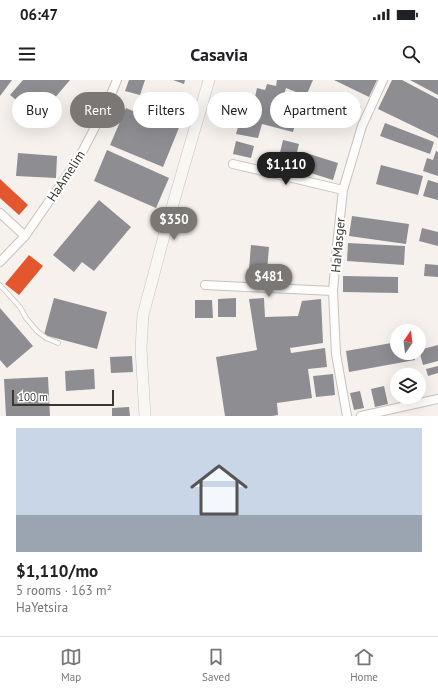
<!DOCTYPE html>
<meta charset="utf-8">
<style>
body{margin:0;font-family:"PT Sans",sans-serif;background:#f6f6f6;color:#202124;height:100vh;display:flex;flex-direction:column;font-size:15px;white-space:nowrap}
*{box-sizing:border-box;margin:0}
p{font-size:13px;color:#757577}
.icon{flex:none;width:22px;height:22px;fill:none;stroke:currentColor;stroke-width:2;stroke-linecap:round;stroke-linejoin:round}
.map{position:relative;height:336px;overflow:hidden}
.panel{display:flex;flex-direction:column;background:#fff;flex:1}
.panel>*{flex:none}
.hud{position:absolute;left:12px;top:12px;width:414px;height:36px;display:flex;gap:8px}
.needle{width:26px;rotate:14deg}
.fabs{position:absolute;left:390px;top:244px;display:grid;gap:8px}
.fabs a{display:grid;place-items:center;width:36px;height:36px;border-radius:50%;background:#fff;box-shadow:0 4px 16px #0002;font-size:20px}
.scale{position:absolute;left:12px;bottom:10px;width:102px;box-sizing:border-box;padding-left:4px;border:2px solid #393633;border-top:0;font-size:11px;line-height:14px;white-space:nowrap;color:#393633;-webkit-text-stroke:3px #fff;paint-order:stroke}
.price{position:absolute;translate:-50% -34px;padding:0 9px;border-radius:14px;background:#7b7774;color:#fff;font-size:13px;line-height:26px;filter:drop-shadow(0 1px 2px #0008)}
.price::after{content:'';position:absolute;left:50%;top:24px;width:12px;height:9px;margin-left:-6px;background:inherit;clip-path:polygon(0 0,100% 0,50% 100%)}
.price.current{background:#222;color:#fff}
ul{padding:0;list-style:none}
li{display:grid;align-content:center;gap:8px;height:212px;padding:0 16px}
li+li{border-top:1px solid #e0e0e0}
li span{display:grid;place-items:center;height:124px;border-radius:0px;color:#555}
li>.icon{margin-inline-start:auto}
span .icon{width:72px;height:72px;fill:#fffc;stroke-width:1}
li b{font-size:17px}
.tag{padding:0 14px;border-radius:18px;background:#fff;box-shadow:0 4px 16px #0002;font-size:14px;line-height:36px}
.tag.current{background:#7b7774;color:#fff}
.status{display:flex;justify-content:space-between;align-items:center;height:28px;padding:0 20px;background:#fff;direction:ltr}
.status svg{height:11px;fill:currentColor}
header{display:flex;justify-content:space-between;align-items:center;height:52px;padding:0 16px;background:#fff;font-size:18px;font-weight:800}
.tab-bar{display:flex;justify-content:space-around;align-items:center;height:56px;border-top:1px solid #e0e0e0;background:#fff;font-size:11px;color:#757577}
.tab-bar a{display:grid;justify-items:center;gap:2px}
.tab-bar .current{color:#7b7774}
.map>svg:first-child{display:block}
</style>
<div class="status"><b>06:47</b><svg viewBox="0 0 49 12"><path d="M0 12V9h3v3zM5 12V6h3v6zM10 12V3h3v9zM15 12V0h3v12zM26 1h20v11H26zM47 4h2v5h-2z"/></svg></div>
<header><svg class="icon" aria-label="menu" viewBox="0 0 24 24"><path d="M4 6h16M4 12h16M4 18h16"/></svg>Casavia<svg class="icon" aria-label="search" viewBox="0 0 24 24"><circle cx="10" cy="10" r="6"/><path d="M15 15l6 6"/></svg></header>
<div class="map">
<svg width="438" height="336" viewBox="0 0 438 336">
<rect width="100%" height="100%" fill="#f6f1ed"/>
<path fill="#e4572e" d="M0,99L28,125L19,135L0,118Z
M29,175L43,186L19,215L5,204Z"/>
<path fill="#8d8d92" d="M0,0H12L0,16Z
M23,0H70L47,27L30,14L21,24L10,15Z
M129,0H145L140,15L125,11Z
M173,0H185L184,4Z
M277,0H313L306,16L286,8L283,18L291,21L286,39L296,41L293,52L262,44L258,58L236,54L242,33L251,35L257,8L265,10L267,4L276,6Z
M334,0H377L369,17Z
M392,0H402L438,19V58L378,29Z
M410,0H438V15Z
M338,18L361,26L358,36L334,29Z
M149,19L185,33L163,87L110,65L126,28L142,35Z
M334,34L348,38L347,40L334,36Z
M385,43L434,62L430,74L380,56Z
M283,60L299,64L293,89L277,85Z
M236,61L254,66L251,78L233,74Z
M107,70L169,98L156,128L94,101Z
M436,71L438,72V96L423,91L427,78L433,80Z
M303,72L338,83L333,100L298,89Z
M18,73L57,76L56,98L16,96Z
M381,85L423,96L418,115L376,104Z
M428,100L438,103V120L423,116Z
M99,120L131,147L94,191L82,182L74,192L53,175Z
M352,136L409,144L406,164L349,156Z
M422,148L438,152V166L419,161Z
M348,163L405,166L404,185L347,181Z
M251,165L269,167L267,191L249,189Z
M425,184L438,185V197L424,196Z
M343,196L398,197V213L343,212Z
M54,218L107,232L97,269L44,255Z
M236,218V237H218V219Z
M264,218L265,237L298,236L302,221L321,219L323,263L290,268L291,273L325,268L327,287L308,289L312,318L277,323L278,335L272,336H225L216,277L257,270L249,219Z
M195,220H212L213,238H195Z
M0,228L33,266L7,288L0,280Z
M397,262V273H414L415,280L349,292L346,271Z
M438,265V281L423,285L419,270Z
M132,276L133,292L111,293L110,277Z
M438,286V293L428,296L426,289Z
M94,289L95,309L66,311L65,291Z
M333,294L335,315L316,317L313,296Z
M48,297L50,336H6L4,299Z
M397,300V314H396L394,301Z
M384,306L388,324L375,327L371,309Z
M360,311L364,328L354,330L350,313Z
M129,327L130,336H112V328Z"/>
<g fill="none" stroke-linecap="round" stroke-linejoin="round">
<g stroke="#c5c2be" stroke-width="5.5">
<path id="lane" d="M0,205L20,227L26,238L37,251L46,258L58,263"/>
</g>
<g stroke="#c5c2be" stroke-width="10">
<path id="street" d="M233,84L343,110
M0,133L25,156
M0,182L25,156L79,78L107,24L117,0
M205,205L333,211
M347,336L336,274L333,211L337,165L343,110L362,46L383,0
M361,336L438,319"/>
</g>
<g stroke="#c5c2be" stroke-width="12">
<path id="secondary" d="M145,336L141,268L143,235L168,141L209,0"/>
</g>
<use href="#lane" stroke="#fefdfc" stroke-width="4"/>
<use href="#street" stroke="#fefdfc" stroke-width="8"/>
<use href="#secondary" stroke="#f9f7f4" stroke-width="11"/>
</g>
<g text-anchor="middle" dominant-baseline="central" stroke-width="4" stroke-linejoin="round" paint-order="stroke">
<g font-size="13" fill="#393633" stroke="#fff">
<text transform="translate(66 96) rotate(-57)">HaAmelim</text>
<text transform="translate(338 165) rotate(-85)">HaMasger</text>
</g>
</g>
</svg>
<div class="fabs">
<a><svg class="needle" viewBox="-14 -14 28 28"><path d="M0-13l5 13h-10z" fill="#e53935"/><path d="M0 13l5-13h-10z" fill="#757577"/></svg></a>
<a><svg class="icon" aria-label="layers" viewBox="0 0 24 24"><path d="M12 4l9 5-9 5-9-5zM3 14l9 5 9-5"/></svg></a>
</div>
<div class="scale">100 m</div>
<b class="price current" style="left:286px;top:106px">$1,110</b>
<b class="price" style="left:174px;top:161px">$350</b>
<b class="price" style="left:269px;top:218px">$481</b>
<div class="hud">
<a class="tag">Buy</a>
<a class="tag current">Rent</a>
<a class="tag">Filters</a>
<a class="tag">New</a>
<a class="tag">Apartment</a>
</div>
</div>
<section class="panel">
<ul>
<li><span style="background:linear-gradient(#c9d6e8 70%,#9aa5b1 0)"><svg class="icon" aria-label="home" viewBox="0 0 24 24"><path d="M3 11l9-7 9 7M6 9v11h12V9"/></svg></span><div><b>$1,110/mo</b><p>5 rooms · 163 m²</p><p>HaYetsira</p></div></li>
</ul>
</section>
<nav class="tab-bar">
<a class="current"><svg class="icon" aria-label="map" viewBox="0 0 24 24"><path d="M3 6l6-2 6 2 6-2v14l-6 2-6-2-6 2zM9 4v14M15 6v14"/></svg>Map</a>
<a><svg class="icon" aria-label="saved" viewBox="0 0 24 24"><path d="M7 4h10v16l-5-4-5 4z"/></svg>Saved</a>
<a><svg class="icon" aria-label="home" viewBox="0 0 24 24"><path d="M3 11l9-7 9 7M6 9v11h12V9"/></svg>Home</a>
</nav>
